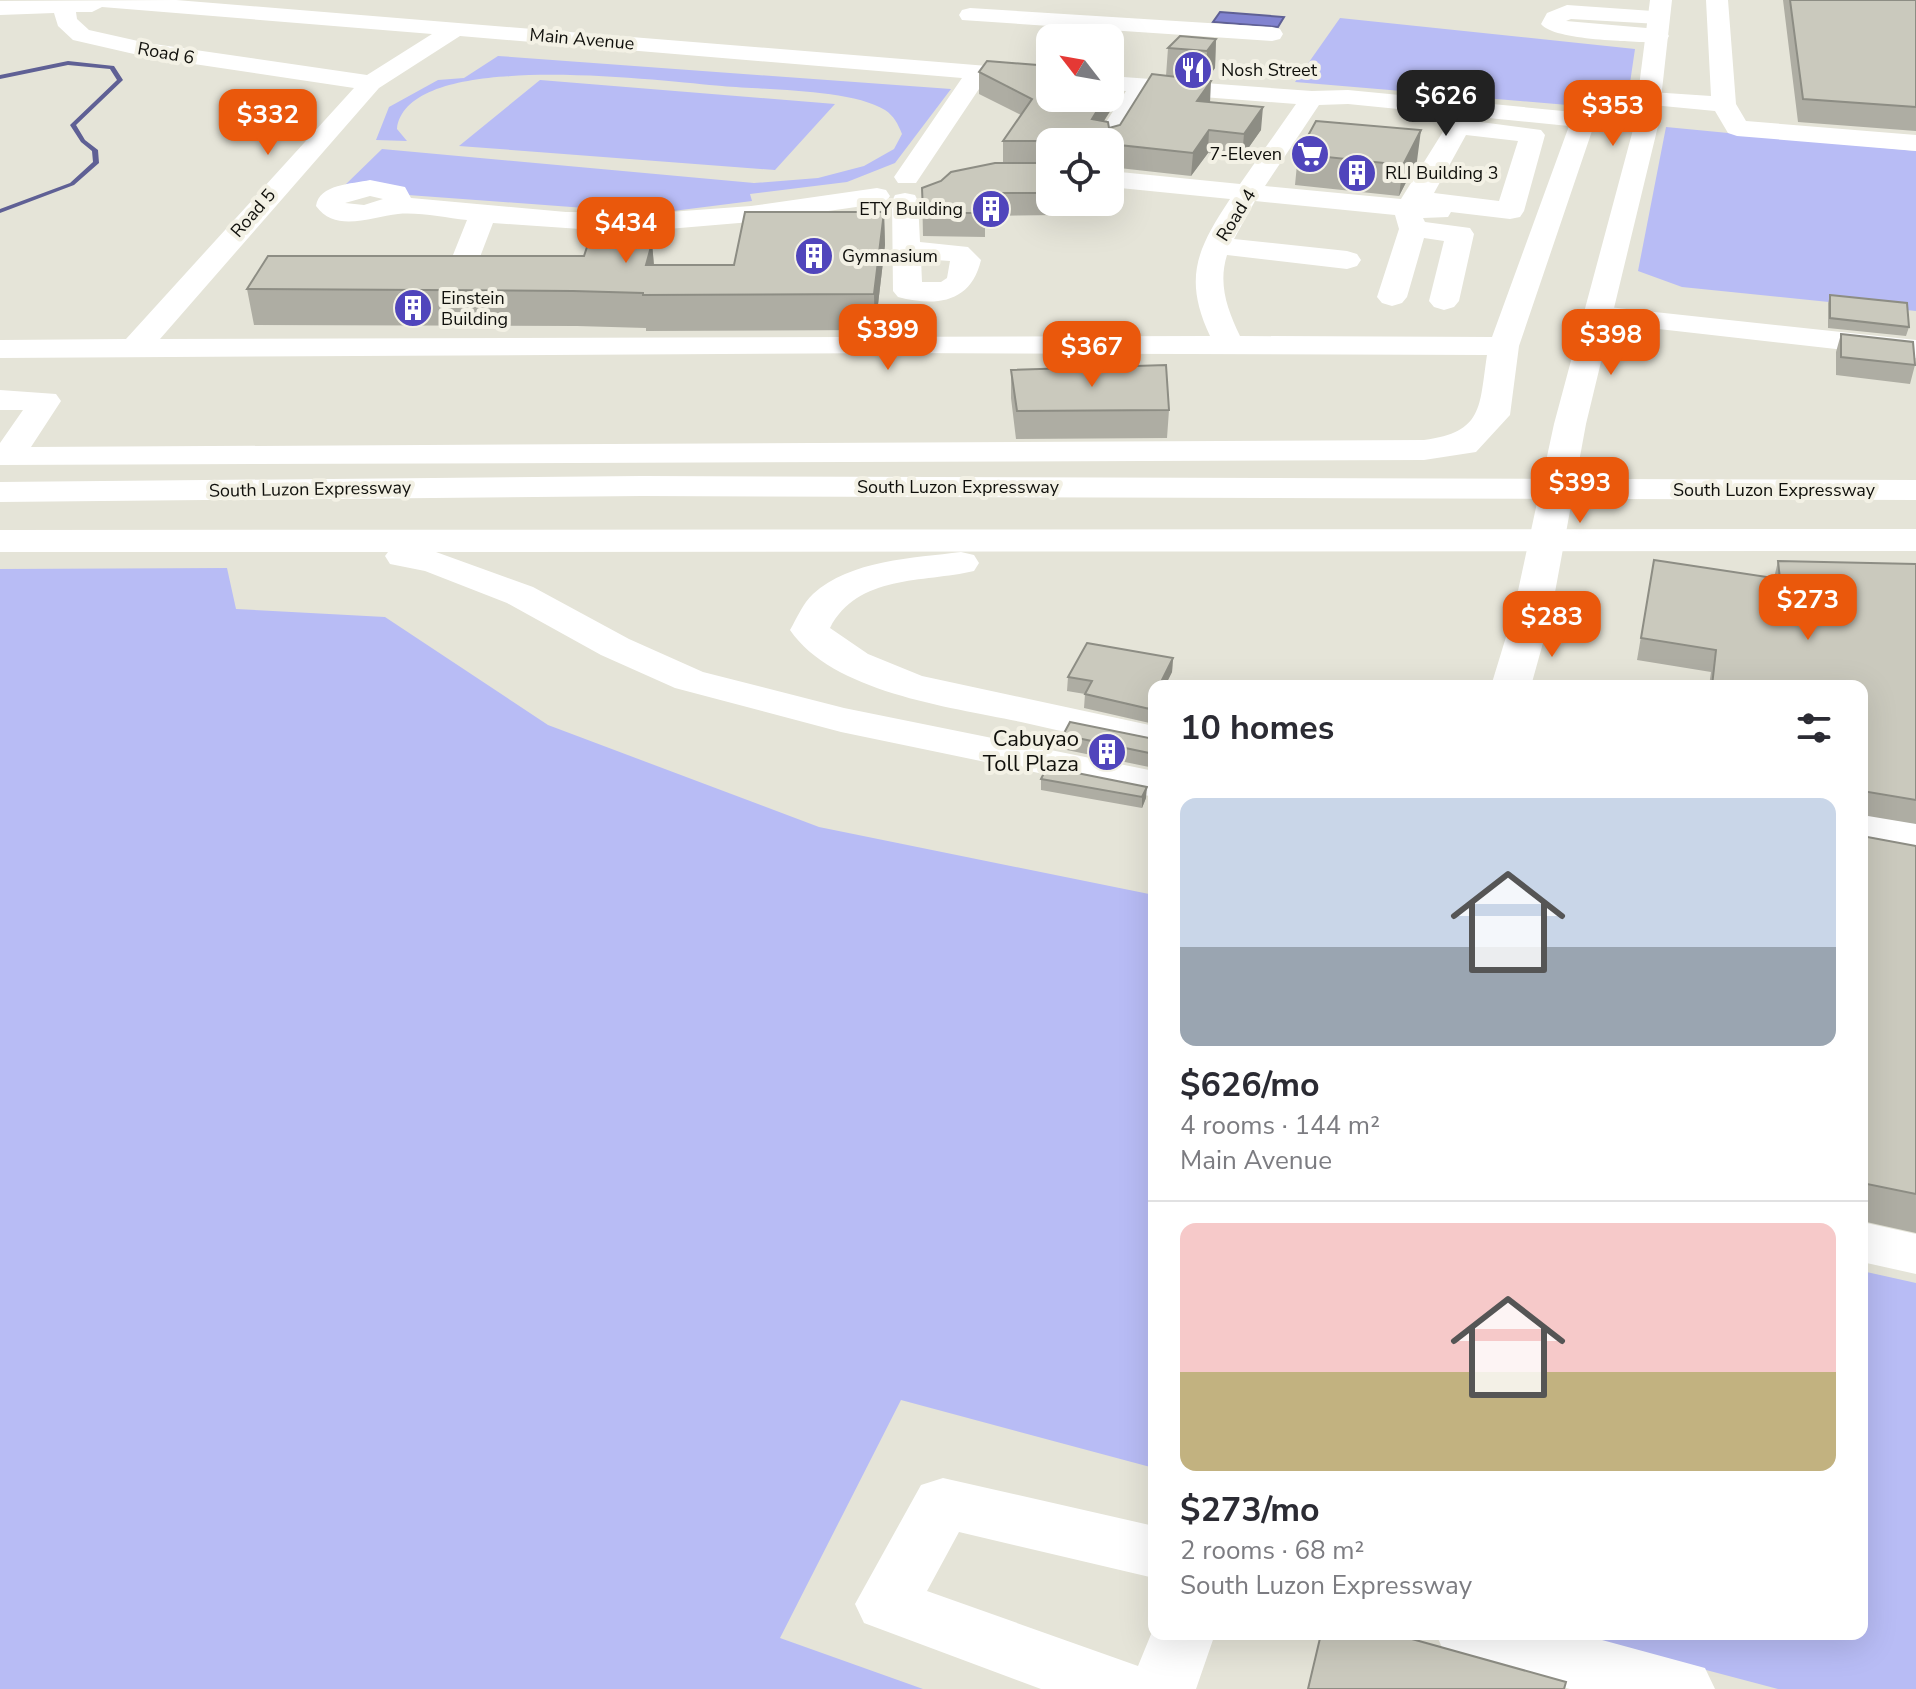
<!DOCTYPE html>
<meta charset="utf-8">
<style>
body{margin:0;font-family:"Nunito Sans",sans-serif;background:#f2f2f3;color:#2b2b33;height:100vh;display:flex;flex-direction:column;font-size:30px;white-space:nowrap}
*{box-sizing:border-box;margin:0}
p{font-size:26px;color:#7c7c81}
.icon{flex:none;width:44px;height:44px;fill:none;stroke:currentColor;stroke-width:2;stroke-linecap:round;stroke-linejoin:round}
.map{position:relative;flex:1;overflow:hidden}
.details{position:absolute;left:1148px;top:680px;width:720px;height:960px;display:flex;flex-direction:column;background:#fff;border-radius:16px;box-shadow:0 8px 32px #0002}
.details>*{flex:none}
.needle{width:52px;rotate:301deg}
.fabs{position:absolute;left:1036px;top:24px;display:grid;gap:16px}
.fabs a{display:grid;place-items:center;width:88px;height:88px;border-radius:16px;background:#fff;box-shadow:0 8px 32px #0002;font-size:40px}
.price{position:absolute;translate:-50% -68px;padding:0 18px;border-radius:16px;background:#ea580c;color:#fff;font-size:26px;line-height:52px;filter:drop-shadow(0 2px 4px #0008)}
.price::after{content:'';position:absolute;left:50%;top:48px;width:24px;height:18px;margin-left:-12px;background:inherit;clip-path:polygon(0 0,100% 0,50% 100%)}
.price.selected{background:#222;color:#fff}
ul{padding:0;list-style:none}
li{display:grid;align-content:center;gap:16px;height:424px;padding:0 32px}
li+li{border-top:2px solid #e1e1e2}
li span{display:grid;place-items:center;height:248px;border-radius:16px;color:#555}
li>.icon{margin-inline-start:auto}
span .icon{width:144px;height:144px;fill:#fffc;stroke-width:1}
li b{font-size:34px}
h2{display:flex;justify-content:space-between;align-items:center;height:96px;padding:0 32px;font-size:34px}
.map>svg:first-child{display:block}
</style>
<div class="map">
<svg width="1916" height="1689" viewBox="0 0 1916 1689">
<rect width="100%" height="100%" fill="#e5e4d8"/>
<path fill="#b8bcf5" d="M1340,18L1635,49L1626,110L1295,82Z
M498,56L951,89L895,163L847,182L750,194L752,201L673,211H625L408,195L344,186L382,149L754,183L818,178L864,166L894,149L902,134C898,124 894,116 885,110C851,89 764,90 722,86C664,82 407,46 397,129L407,141L376,140L389,107L438,80L464,78Z
M540,80L835,104L775,170L459,146Z
M1666,127L1916,151V311L1682,287L1638,271Z
M227,568L236,609L385,617L548,725L819,827L1154,895V1468L901,1400L780,1638L923,1689H0V569Z
M1862,1271L1916,1283V1689H1778L1570,1634H1862Z"/>
<path fill="#8183d0" stroke="#5f6095" stroke-width="2" d="M1220,12L1284,17L1278,27L1213,22Z"/>
<g fill="none" stroke-linecap="round" stroke-linejoin="round">
<path fill="#5f6095" fill-rule="evenodd" d="M68,61L114,66L123,80L76,125L85,140L98,150L99,163L74,185L0,213V209L70,183L93,162L92,151L81,142L70,125L117,80L110,69L68,65L0,79V75Z"/>
<path fill="#fff" fill-rule="evenodd" d="M176,0L1050,71V85L985,80L916,183H898L894,177L962,78L460,36L379,88L160,339L1210,336C1183,278 1197,249 1230,199L1110,187V171L1240,184L1296,104L1149,93L1116,146L1110,148V142L1094,141L1126,91L1110,90V76L1312,91L1348,90L1646,119L1655,121L1658,126L1655,131L1646,133L1593,128L1519,346L1510,415L1476,452L1424,460L0,465V443L23,410H0V390L56,394L61,401L31,447L1424,440C1484,432 1479,407 1487,355L895,353L0,358V340L126,339L354,88L147,57L73,40L58,26L54,13L0,15V1ZM102,7L432,34L367,75L147,43L89,30L77,19L76,12H92ZM1348,104L1569,126L1492,337L1240,336C1227,309 1218,284 1227,255L1347,269L1357,266L1361,260L1357,254L1347,251L1234,239L1255,201L1395,215L1399,229L1377,297L1382,303L1392,306L1402,303L1407,297L1424,238L1444,241L1429,301L1434,307L1444,310L1454,307L1459,301L1474,234L1470,228L1425,222L1423,218L1448,217L1451,212L1510,219L1520,217L1524,211L1545,135L1541,130L1458,119L1449,122L1401,199L1265,186L1319,105ZM1466,135L1518,141L1499,201L1434,193Z
M1706,0H1728L1736,104L1746,121L1916,135V151L1737,136L1728,133L1715,111L1642,104L1639,99L1642,94L1651,92L1711,96Z
M1567,5L1667,12L1670,17L1667,22L1659,24L1571,19L1566,21L1658,29L1666,31L1669,36L1666,41L1658,43C1634,41 1554,41 1541,24L1547,13Z
M970,8L1272,27L1280,29L1283,34L1280,39L1272,41L962,20L959,15L962,10Z
M370,180L405,187L411,198L566,212L656,213L751,206L877,188L886,190L890,196L886,202L877,204L751,222L656,230H595L493,223L480,257L523,260L527,266L523,272C502,277 474,276 453,271L449,265L467,220C445,218 420,212 398,214C373,216 336,234 316,206C319,184 352,184 370,180ZM370,196L383,199L364,205L345,203Z
M905,193L915,195L918,201L920,242L968,247L981,260C971,303 936,307 898,297L893,291L892,201L895,195ZM921,259L950,261L947,278L941,282H922Z
M1862,812L1916,821V847L1862,838Z
M1862,1222L1916,1234V1274L1862,1262Z
M943,1478L1154,1526V1578L959,1532L927,1591L1138,1666L1154,1627V1634H1215L1196,1689H1041L864,1623L855,1604L921,1485Z
M1436,1634H1580L1705,1668L1715,1689H1570L1445,1654Z"/>
<path fill="#fff" fill-rule="evenodd" d="M1650,0H1672L1658,126L1586,424L1551,614L1531,686H1491L1513,614L1554,424L1634,126Z"/>
<path fill="#fff" fill-rule="evenodd" d="M1599,306L1916,340V358L1588,321L1584,315L1588,309Z
M642,476L1916,480V500L642,496L0,502V482Z
M1916,529V551L436,552L533,587L629,639L703,672L844,708L1154,771V797L841,732L675,688L601,655L507,603L425,571L390,564L385,556L388,552H0V530Z
M961,552L974,555L979,563L974,571C923,583 858,574 830,628L868,654L922,676L1154,726V750C1109,742 1065,732 1021,722C951,707 833,693 790,630C797,618 803,603 813,594C850,560 914,558 961,552Z"/>
</g>
<path fill="#aeada3" d="M1783,0H1916V131L1798,122Z
M1216,39L1215,68L1206,80L1210,102L1261,130L1242,157L1208,153L1191,176L1110,167V142H1050V160H1045V163H1050V202H1059V215L985,216V237L923,236L922,188L1003,163V141L1021,115L979,94V72H1122L1121,94L1104,121L1109,128L1120,125L1166,76L1168,48Z
M1298,154L1417,161L1399,196L1295,185Z
M884,212L885,245L875,330L646,331V328L577,326L254,325L247,289L584,256L652,243L654,265H734Z
M1830,295L1909,327L1906,336L1828,328V303Z
M1841,334L1915,365L1910,384L1836,375V352Z
M1011,370L1169,410L1167,438L1016,439L1011,398Z
M1654,560L1774,578L1778,561L1916,564V824L1862,815V686H1709L1711,672L1637,660Z
M1173,658L1172,672L1165,686H1154V724L1084,708L1085,694L1067,691L1068,677Z
M1063,735L1154,739V768L1062,749Z
M1041,779L1146,798L1142,808L1041,790Z
M1862,836L1916,846V1233L1862,1221Z"/>
<path fill="#8d8d84" d="M1216,39L1215,68L1206,80L1207,51Z
M1122,72L1121,94L1091,141L1092,119L1105,98H1110V90Z
M1211,81L1210,103L1197,101Z
M1263,107L1261,130L1242,157L1244,134Z
M1209,130L1208,153L1191,176L1193,153Z
M1421,130L1417,161L1399,196L1403,165Z
M884,212L885,245L875,330L874,294Z
M652,243L655,278L646,265Z
M1173,658L1172,672L1165,686H1159Z
M1147,787L1146,798L1142,808V797Z"/>
<path fill="#cac9bd" stroke="#8d8d84" stroke-width="2" d="M1790,0H1916V107L1803,99Z
M1180,36L1216,39L1207,51L1168,48Z
M987,61L1050,66V98H1105L1092,119L1108,122L1109,128L1120,125L1152,74L1211,81L1197,101L1263,107L1244,134L1209,130L1193,153L1110,144V142H1096L1045,136L1046,141H1003L1032,99L979,72Z
M1110,71L1122,72L1110,90Z
M1316,121L1421,130L1403,165L1298,154Z
M995,163H1050V193H984L986,213H923L922,188L941,181L951,172Z
M745,212H884L874,294L643,295V293L573,291L247,289L268,256H584L588,244L652,243L646,265H734Z
M1830,295L1907,303L1909,327L1830,318Z
M1841,334L1913,342L1915,365L1841,357Z
M1166,365L1169,410L1017,411L1011,370Z
M1654,560L1780,579L1778,561L1916,564V800L1862,791V686H1712L1716,650L1641,638Z
M1087,643L1173,658L1159,686H1154V697L1149,707L1154,708V710L1085,694L1092,681L1068,677Z
M1070,722L1154,739V754L1063,735Z
M1047,767L1147,787L1142,797L1041,779Z
M1862,836L1916,846V1194L1862,1183Z
M1321,1634H1394L1566,1682L1564,1689H1308Z"/>
<defs>
<g id="restaurant-disc" transform="scale(2)"><circle r="9.5" fill="#5045bc" stroke="#f3f1e5"/><path d="M-5-6h1v4h1v-4h1v4h1v-4h1v5L-1.5 .5V6h-2V.5L-5-1ZM5-6V6H3V1.5H1.5Q1.5-4 5-6Z" fill="#fff"/></g>
<g id="supermarket-disc" transform="scale(2)"><circle r="9.5" fill="#5045bc" stroke="#f3f1e5"/><path d="M-6-5.5h2.5l.6 2H6L4.5 2H-2.5L-4.4-4H-6ZM-1.5 3.2a1.3 1.3 0 1 0 .1 0ZM3 3.2a1.3 1.3 0 1 0 .1 0Z" fill="#fff"/></g>
<g id="building-disc" transform="scale(2)"><circle r="9.5" fill="#5045bc" stroke="#f3f1e5"/><path d="M-4-6H4V6H1V3H-1V6H-4ZM-2.5-4.3h1.7v1.8h-1.7ZM.8-4.3h1.7v1.8H.8ZM-2.5-1h1.7V.8h-1.7ZM.8-1h1.7V.8H.8Z" fill="#fff"/></g>
</defs>
<g fill-rule="evenodd">
<use href="#restaurant-disc" x="1193" y="70"/>
<use href="#supermarket-disc" x="1310" y="154"/>
<use href="#building-disc" x="1357" y="173"/>
<use href="#building-disc" x="991" y="209"/>
<use href="#building-disc" x="814" y="256"/>
<use href="#building-disc" x="413" y="308"/>
<use href="#building-disc" x="1107" y="752"/>
</g>
<g text-anchor="middle" dominant-baseline="central" stroke-width="8" stroke-linejoin="round" paint-order="stroke">
<g font-size="18" fill="#10100c" stroke="#f3f1e5">
<text transform="translate(582 39) rotate(5)">Main Avenue</text>
<text transform="translate(166 53) rotate(10)">Road 6</text>
<text transform="translate(253 213) rotate(-49)">Road 5</text>
<text transform="translate(1236 215) rotate(-58)">Road 4</text>
<text x="958" y="487">South Luzon Expressway</text>
<text transform="translate(310 489) rotate(-1)">South Luzon Expressway</text>
<text x="1774" y="490">South Luzon Expressway</text>
</g>
<g font-size="18" fill="#10100c" stroke="#f3f1e5" text-anchor="start">
<text x="1221" y="70">Nosh Street</text>
<text x="1282" y="154" text-anchor="end">7-Eleven</text>
<text x="1385" y="173">RLI Building 3</text>
<text x="963" y="209" text-anchor="end">ETY Building</text>
<text x="842" y="256">Gymnasium</text>
<text x="441" y="298">Einstein<tspan x="441" dy="21">Building</tspan></text>
</g>
<g font-size="22" fill="#10100c" stroke="#f3f1e5" text-anchor="end">
<text x="1079" y="739">Cabuyao<tspan x="1079" dy="25">Toll Plaza</tspan></text>
</g>
</g>
</svg>
<div class="fabs">
<a><svg class="needle" viewBox="-14 -14 28 28"><path d="M0-13l5 13h-10z" fill="#e53935"/><path d="M0 13l5-13h-10z" fill="#7c7c81"/></svg></a>
<a><svg class="icon" aria-label="locate" viewBox="0 0 24 24"><circle cx="12" cy="12" r="6"/><path d="M12 2v4M12 18v4M2 12h4M18 12h4"/></svg></a>
</div>
<b class="price selected" style="left:1446px;top:138px">$626</b>
<b class="price" style="left:1613px;top:148px">$353</b>
<b class="price" style="left:268px;top:157px">$332</b>
<b class="price" style="left:626px;top:265px">$434</b>
<b class="price" style="left:888px;top:372px">$399</b>
<b class="price" style="left:1611px;top:377px">$398</b>
<b class="price" style="left:1092px;top:389px">$367</b>
<b class="price" style="left:1580px;top:525px">$393</b>
<b class="price" style="left:1808px;top:642px">$273</b>
<b class="price" style="left:1552px;top:659px">$283</b>
<section class="details">
<h2>10 homes<svg class="icon" aria-label="filters" viewBox="0 0 24 24"><path d="M4 7h16M4 17h16"/><circle cx="9" cy="7" r="2"/><circle cx="15" cy="17" r="2"/></svg></h2>
<ul>
<li><span style="background:linear-gradient(#c9d6e8 60%,#9aa5b1 0)"><svg class="icon" aria-label="home" viewBox="0 0 24 24"><path d="M3 11l9-7 9 7M6 9v11h12V9"/></svg></span><div><b>$626/mo</b><p>4 rooms · 144 m²</p><p>Main Avenue</p></div></li>
<li><span style="background:linear-gradient(#f6c9c9 60%,#c2b280 0)"><svg class="icon" aria-label="home" viewBox="0 0 24 24"><path d="M3 11l9-7 9 7M6 9v11h12V9"/></svg></span><div><b>$273/mo</b><p>2 rooms · 68 m²</p><p>South Luzon Expressway</p></div></li>
</ul>
</section>
</div>
